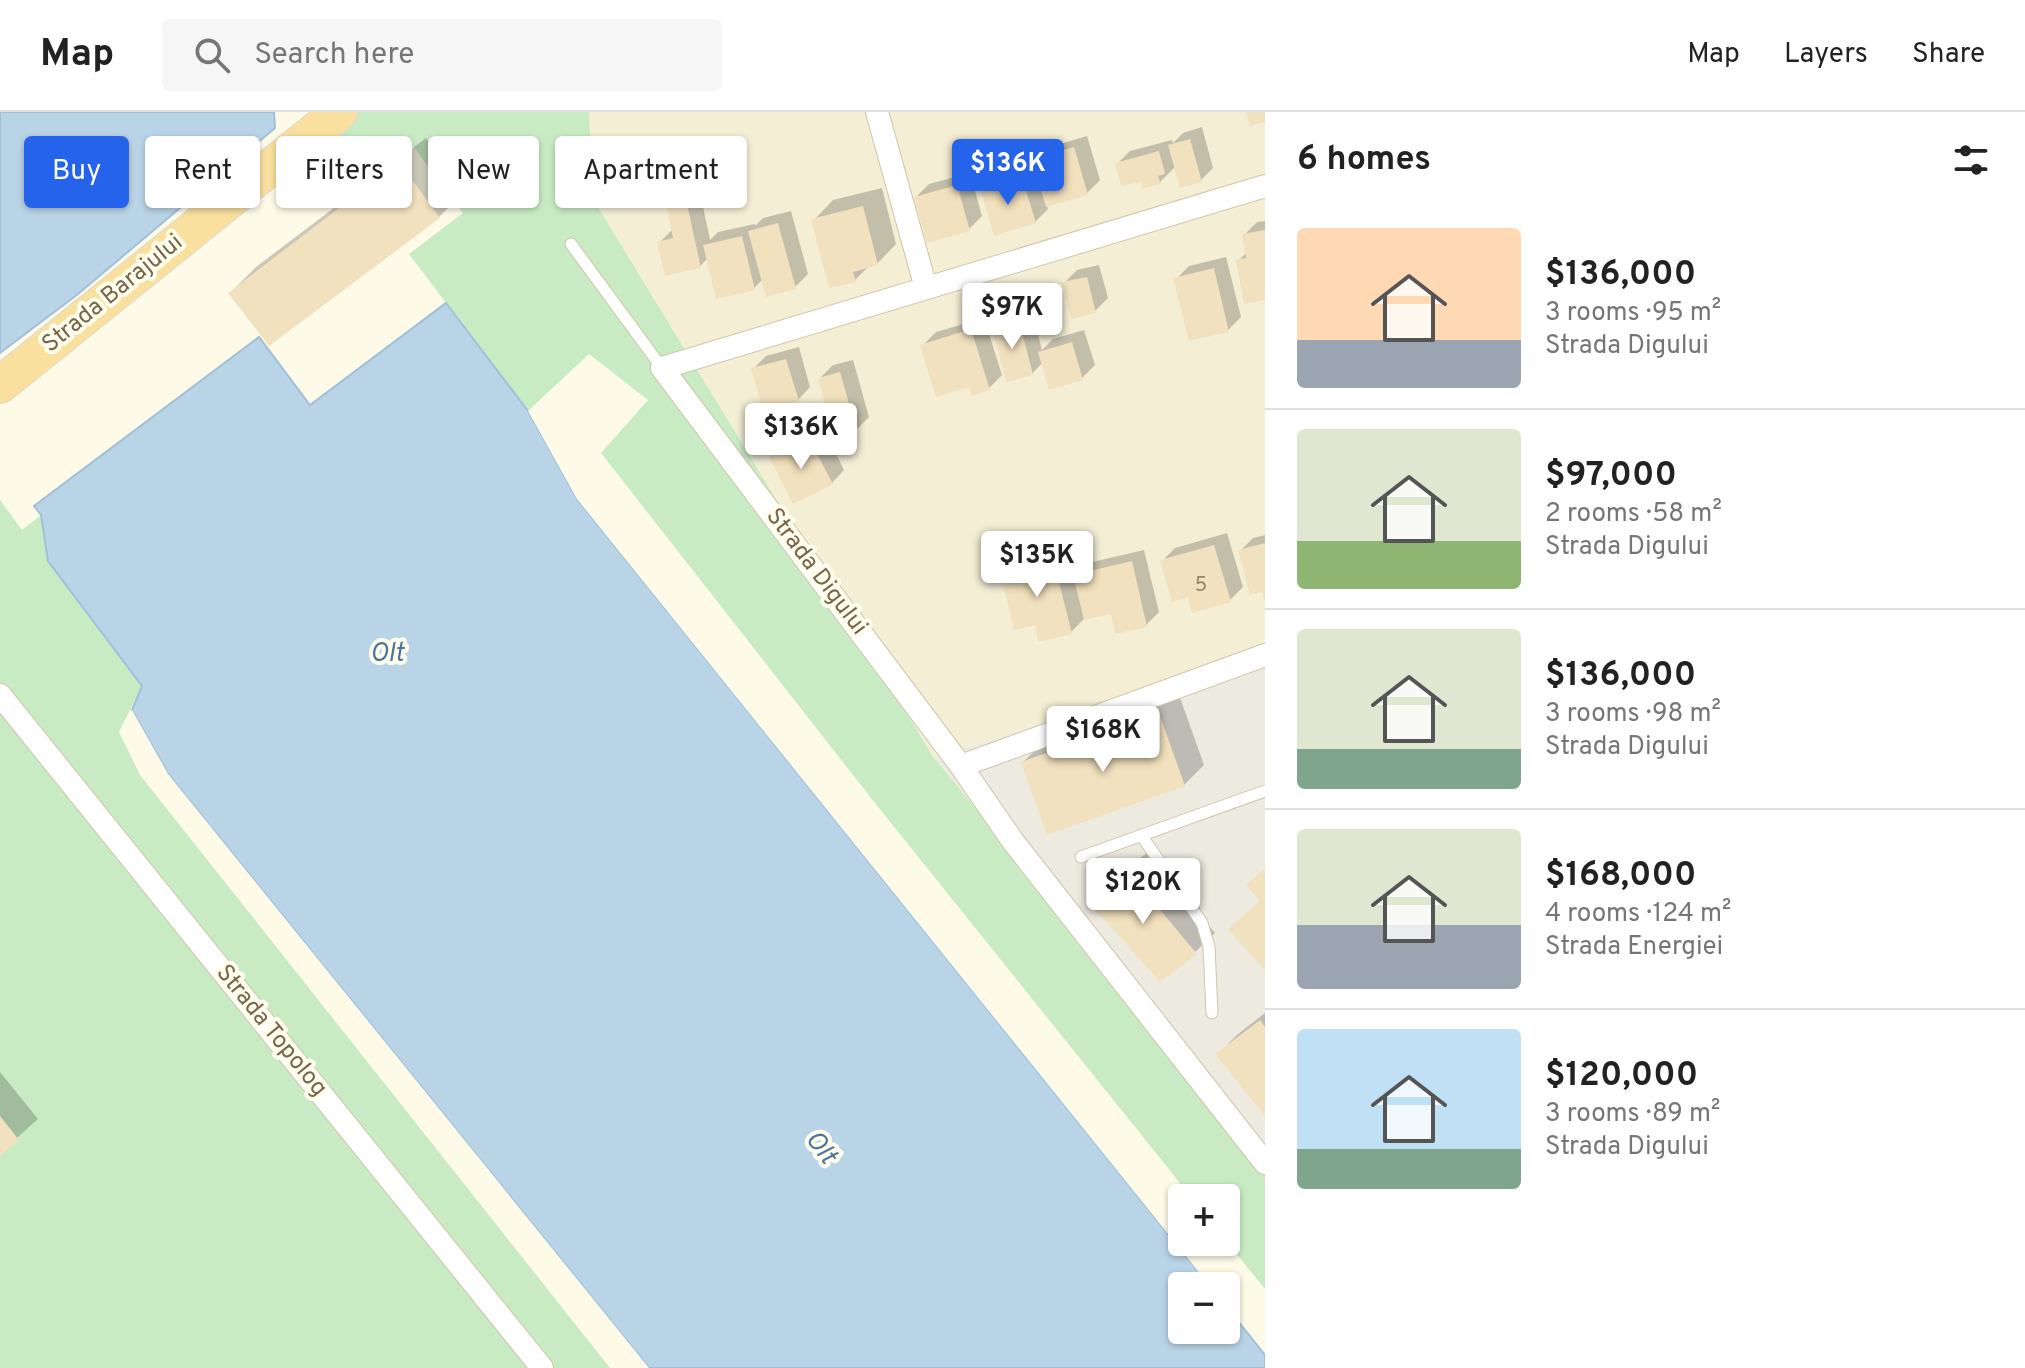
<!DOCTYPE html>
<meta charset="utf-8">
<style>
body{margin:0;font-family:Overpass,sans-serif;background:#f6f6f6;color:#222;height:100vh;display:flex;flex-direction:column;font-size:30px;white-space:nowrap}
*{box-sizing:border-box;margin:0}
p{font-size:26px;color:#767676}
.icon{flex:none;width:44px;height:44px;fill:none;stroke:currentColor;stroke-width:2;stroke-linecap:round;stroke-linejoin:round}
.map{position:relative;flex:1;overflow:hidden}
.panel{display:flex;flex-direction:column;background:#fff;width:760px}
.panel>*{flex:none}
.guide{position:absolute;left:24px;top:24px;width:760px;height:72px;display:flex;gap:16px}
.buttons{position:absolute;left:1168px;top:1072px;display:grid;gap:16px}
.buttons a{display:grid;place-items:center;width:72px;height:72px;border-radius:8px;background:#fff;box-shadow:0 2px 6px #0004;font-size:40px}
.price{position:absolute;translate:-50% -68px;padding:0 18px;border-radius:8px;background:#fff;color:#222;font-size:26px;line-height:52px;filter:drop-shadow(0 2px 4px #0008)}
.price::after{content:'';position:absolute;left:50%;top:48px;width:24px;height:18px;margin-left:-12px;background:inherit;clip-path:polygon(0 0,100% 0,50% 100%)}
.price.on{background:#2563eb;color:#fff}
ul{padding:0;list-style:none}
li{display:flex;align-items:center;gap:24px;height:200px;padding:0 32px}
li+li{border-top:2px solid #e0e0e0}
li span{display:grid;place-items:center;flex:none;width:224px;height:160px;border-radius:8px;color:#555}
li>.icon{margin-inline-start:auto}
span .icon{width:96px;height:96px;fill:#fffc;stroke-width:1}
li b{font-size:34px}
h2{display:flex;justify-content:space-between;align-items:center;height:96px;padding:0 32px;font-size:34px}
.pill{padding:0 28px;border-radius:8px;background:#fff;box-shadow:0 2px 6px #0004;font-size:28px;line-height:72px}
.pill.on{background:#2563eb;color:#fff}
header{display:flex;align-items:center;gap:48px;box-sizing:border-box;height:112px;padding:0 40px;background:#fff;border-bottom:2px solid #e0e0e0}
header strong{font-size:38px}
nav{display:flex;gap:44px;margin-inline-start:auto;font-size:28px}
.search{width:560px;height:72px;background:#f6f6f6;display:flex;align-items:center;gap:20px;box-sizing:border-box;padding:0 28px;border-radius:8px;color:#767676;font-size:30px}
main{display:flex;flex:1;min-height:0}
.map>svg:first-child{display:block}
</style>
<header>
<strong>Map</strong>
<div class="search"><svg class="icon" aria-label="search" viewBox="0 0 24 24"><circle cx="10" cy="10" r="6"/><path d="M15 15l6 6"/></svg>Search here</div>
<nav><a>Map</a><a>Layers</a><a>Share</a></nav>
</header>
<main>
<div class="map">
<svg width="1265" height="1256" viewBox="0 0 1265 1256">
<rect width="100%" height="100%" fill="#fdfae7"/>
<path fill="#f4eed5" d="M589,0H1265V539L934,646L593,87Z"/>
<path fill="#edeae0" d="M1265,539V1044L934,646Z"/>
<path fill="#c9ebc4" d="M315,0H589L593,87L934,646L1265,1044V1177L1226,1129V1086H1192L871,686L601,341L648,288L589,242L528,299L409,142L463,101L413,34L348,81L299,16Z
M0,388L22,418L41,403L48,449L142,574L119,620L140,663L610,1256H0Z"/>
<path fill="#bad4e7" stroke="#a0c0d9" stroke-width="2" d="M0,0H274L275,16L78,182L0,241Z
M446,191L528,299L577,387L1210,1174H1182V1218H1226V1194L1265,1243V1256H649L168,662L132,598L142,574L48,449L41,403L34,394L259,225L310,293Z"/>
<path fill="#fdfae7" d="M531,297L580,385L1214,1174H1210L577,387L528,299Z
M132,598L168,662L649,1256H643L165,665L130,602Z"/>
<path fill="#0003" d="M1202,15L1213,56L1200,69L1176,54L1160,70L1142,67L1117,52L1130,39L1172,28L1173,31L1183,21Z
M1087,24L1100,68L1087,81L1047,93L1048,97L1035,110L983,79L996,66L1036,54L1033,44L1046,31L1059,27L1060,32Z
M426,26L465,79L439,105L230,181L256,155Z
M970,61L982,104L969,117L916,85L929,72Z
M882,76L896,132L877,152L869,154L855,168L814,108L833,88Z
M700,80L710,128L718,120L755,112V114L763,106L791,99L808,162L795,175L763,167L754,176L708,146L700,154L659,131L673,117L669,97L682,84Z
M1265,109V186L1238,149L1247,140L1244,123L1257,110Z
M1226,145L1241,205L1228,218L1176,167L1189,154Z
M1099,153L1108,186L1095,199L1064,171L1077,158Z
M1031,196L1042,238L1053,227L1084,218L1095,253L1082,266L1043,250L1032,262L994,215L1007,202Z
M984,206L1002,263L989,276L923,233L936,220Z
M799,235L810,275L798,288L753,257L766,244Z
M853,248L869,305L856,318L820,266L833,253Z
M822,313L844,358L832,371L771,345L784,332Z
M1227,421L1243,475L1230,488L1189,483L1162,449L1175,436Z
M1265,423V485L1240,439L1253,426Z
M1066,435L1074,466L1088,451L1144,438L1159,500L1146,513L1112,499L1085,506L1071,520L1036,511L1002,460L1015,447Z
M1179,583L1204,653L1184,673L1023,650L1043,631Z
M1148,740L1215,821L1195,840L1090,789L1110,769Z
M1265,901V1001L1218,942L1237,923Z
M0,960L38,1007L0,1041Z"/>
<path fill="#f2e1be" d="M1246,0H1265V10L1250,14Z
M1190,27L1202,70L1180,76L1168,33Z
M1074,35L1088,83L1046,95L1031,43L1046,38L1047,43Z
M1159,39L1165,62L1158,64L1161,72L1142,77L1141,70L1121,74L1115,51Z
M399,50L440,106L269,234L228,181Z
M1022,66L1036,111L994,124L981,79Z
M957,73L970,119L927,131L914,85Z
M687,92L701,156L665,164L657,130L673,126L667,96Z
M863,94L878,153L853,160L856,170L829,176L811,107Z
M778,111L796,177L766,185L748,119Z
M1265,118V188L1244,192L1236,148L1246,146L1242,122Z
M742,124L755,178L716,187L703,133Z
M1214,156L1229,220L1189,229L1173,166Z
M1087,165L1096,201L1071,207L1062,170Z
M1019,208L1033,263L1006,270L992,215Z
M971,217L990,278L972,284L969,275L936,285L920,233Z
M1072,230L1083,268L1049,278L1038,240Z
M786,247L799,289L763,299L751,256Z
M840,260L857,320L834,326L818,266Z
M808,325L833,372L793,392L769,345Z
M1265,431V489H1264L1262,480L1250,483L1238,438Z
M1214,433L1231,490L1192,501L1188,485L1172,490L1160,448Z
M1053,446L1072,522L1038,530L1035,513L1014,518L1000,459Z
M1132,449L1147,515L1115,522L1111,502L1084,508L1073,463Z
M1159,601L1185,674L1047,723L1021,650Z
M1265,756V858L1228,817L1260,789L1246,773Z
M1127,758L1197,842L1160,870L1088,789Z
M1260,908L1265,915V1004L1215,942Z
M0,1004L19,1028L0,1044Z"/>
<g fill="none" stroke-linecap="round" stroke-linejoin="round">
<g stroke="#cfc5ac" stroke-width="13">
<path id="service" d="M571,132L662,256
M1141,723L1202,811L1209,835L1212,901
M1081,745L1265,679"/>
</g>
<g stroke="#cfc5ac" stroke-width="24">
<path id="minor" d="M877,0L926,176
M1265,74L662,256L961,654L1012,728L1265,1051
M0,583L542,1256
M961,654L1265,543"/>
</g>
<g stroke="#dedad4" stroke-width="38">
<path id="trunk" d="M0,273L339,0"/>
</g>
<use href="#service" stroke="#fff" stroke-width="11"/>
<use href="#minor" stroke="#fff" stroke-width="22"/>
<use href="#trunk" stroke="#f9e09e" stroke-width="36"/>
</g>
<g text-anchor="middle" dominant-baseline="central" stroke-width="8" stroke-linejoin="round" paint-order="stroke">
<g font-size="20" fill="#968567">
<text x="1201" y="474">5</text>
</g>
<g font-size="24" fill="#77664a" stroke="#fffded">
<text transform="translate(113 182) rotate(-39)">Strada Barajului</text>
<text transform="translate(816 460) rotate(53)">Strada Digului</text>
<text transform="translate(271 919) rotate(51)">Strada Topolog</text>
</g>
<g font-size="26" font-style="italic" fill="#4a7699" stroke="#fffded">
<text x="387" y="542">Olt</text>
<text transform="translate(820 1036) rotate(53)">Olt</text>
</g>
</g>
</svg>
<div class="buttons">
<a>+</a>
<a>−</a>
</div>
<b class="price on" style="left:1008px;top:95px">$136K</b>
<b class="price" style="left:1012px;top:239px">$97K</b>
<b class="price" style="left:801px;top:359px">$136K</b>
<b class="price" style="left:1037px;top:487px">$135K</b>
<b class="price" style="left:1103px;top:662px">$168K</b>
<b class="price" style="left:1143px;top:814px">$120K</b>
<div class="guide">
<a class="pill on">Buy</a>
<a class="pill">Rent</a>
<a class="pill">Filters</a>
<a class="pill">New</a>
<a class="pill">Apartment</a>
</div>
</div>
<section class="panel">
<h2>6 homes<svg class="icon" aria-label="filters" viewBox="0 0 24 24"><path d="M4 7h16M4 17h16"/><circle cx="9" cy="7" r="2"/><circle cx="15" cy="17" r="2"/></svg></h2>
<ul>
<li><span style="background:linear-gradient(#ffd9b3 70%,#9aa5b1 0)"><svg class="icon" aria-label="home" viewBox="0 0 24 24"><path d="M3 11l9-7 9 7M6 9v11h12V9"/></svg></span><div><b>$136,000</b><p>3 rooms · 95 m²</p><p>Strada Digului</p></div></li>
<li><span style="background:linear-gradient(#dfe7d0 70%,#8fb573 0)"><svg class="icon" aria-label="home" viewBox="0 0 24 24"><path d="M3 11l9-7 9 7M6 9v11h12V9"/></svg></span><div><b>$97,000</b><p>2 rooms · 58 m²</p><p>Strada Digului</p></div></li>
<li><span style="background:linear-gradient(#dfe7d0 75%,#7fa58c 0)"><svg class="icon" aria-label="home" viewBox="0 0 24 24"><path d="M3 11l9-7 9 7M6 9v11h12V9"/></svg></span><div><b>$136,000</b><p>3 rooms · 98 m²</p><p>Strada Digului</p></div></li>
<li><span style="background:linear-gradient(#dfe7d0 60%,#9aa5b1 0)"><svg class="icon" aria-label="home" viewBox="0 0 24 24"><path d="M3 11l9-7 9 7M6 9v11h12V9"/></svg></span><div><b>$168,000</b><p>4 rooms · 124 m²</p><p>Strada Energiei</p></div></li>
<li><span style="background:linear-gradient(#bfe0f5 75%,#7fa58c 0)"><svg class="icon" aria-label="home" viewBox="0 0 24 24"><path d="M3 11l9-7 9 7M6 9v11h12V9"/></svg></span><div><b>$120,000</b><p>3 rooms · 89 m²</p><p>Strada Digului</p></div></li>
</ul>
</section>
</main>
